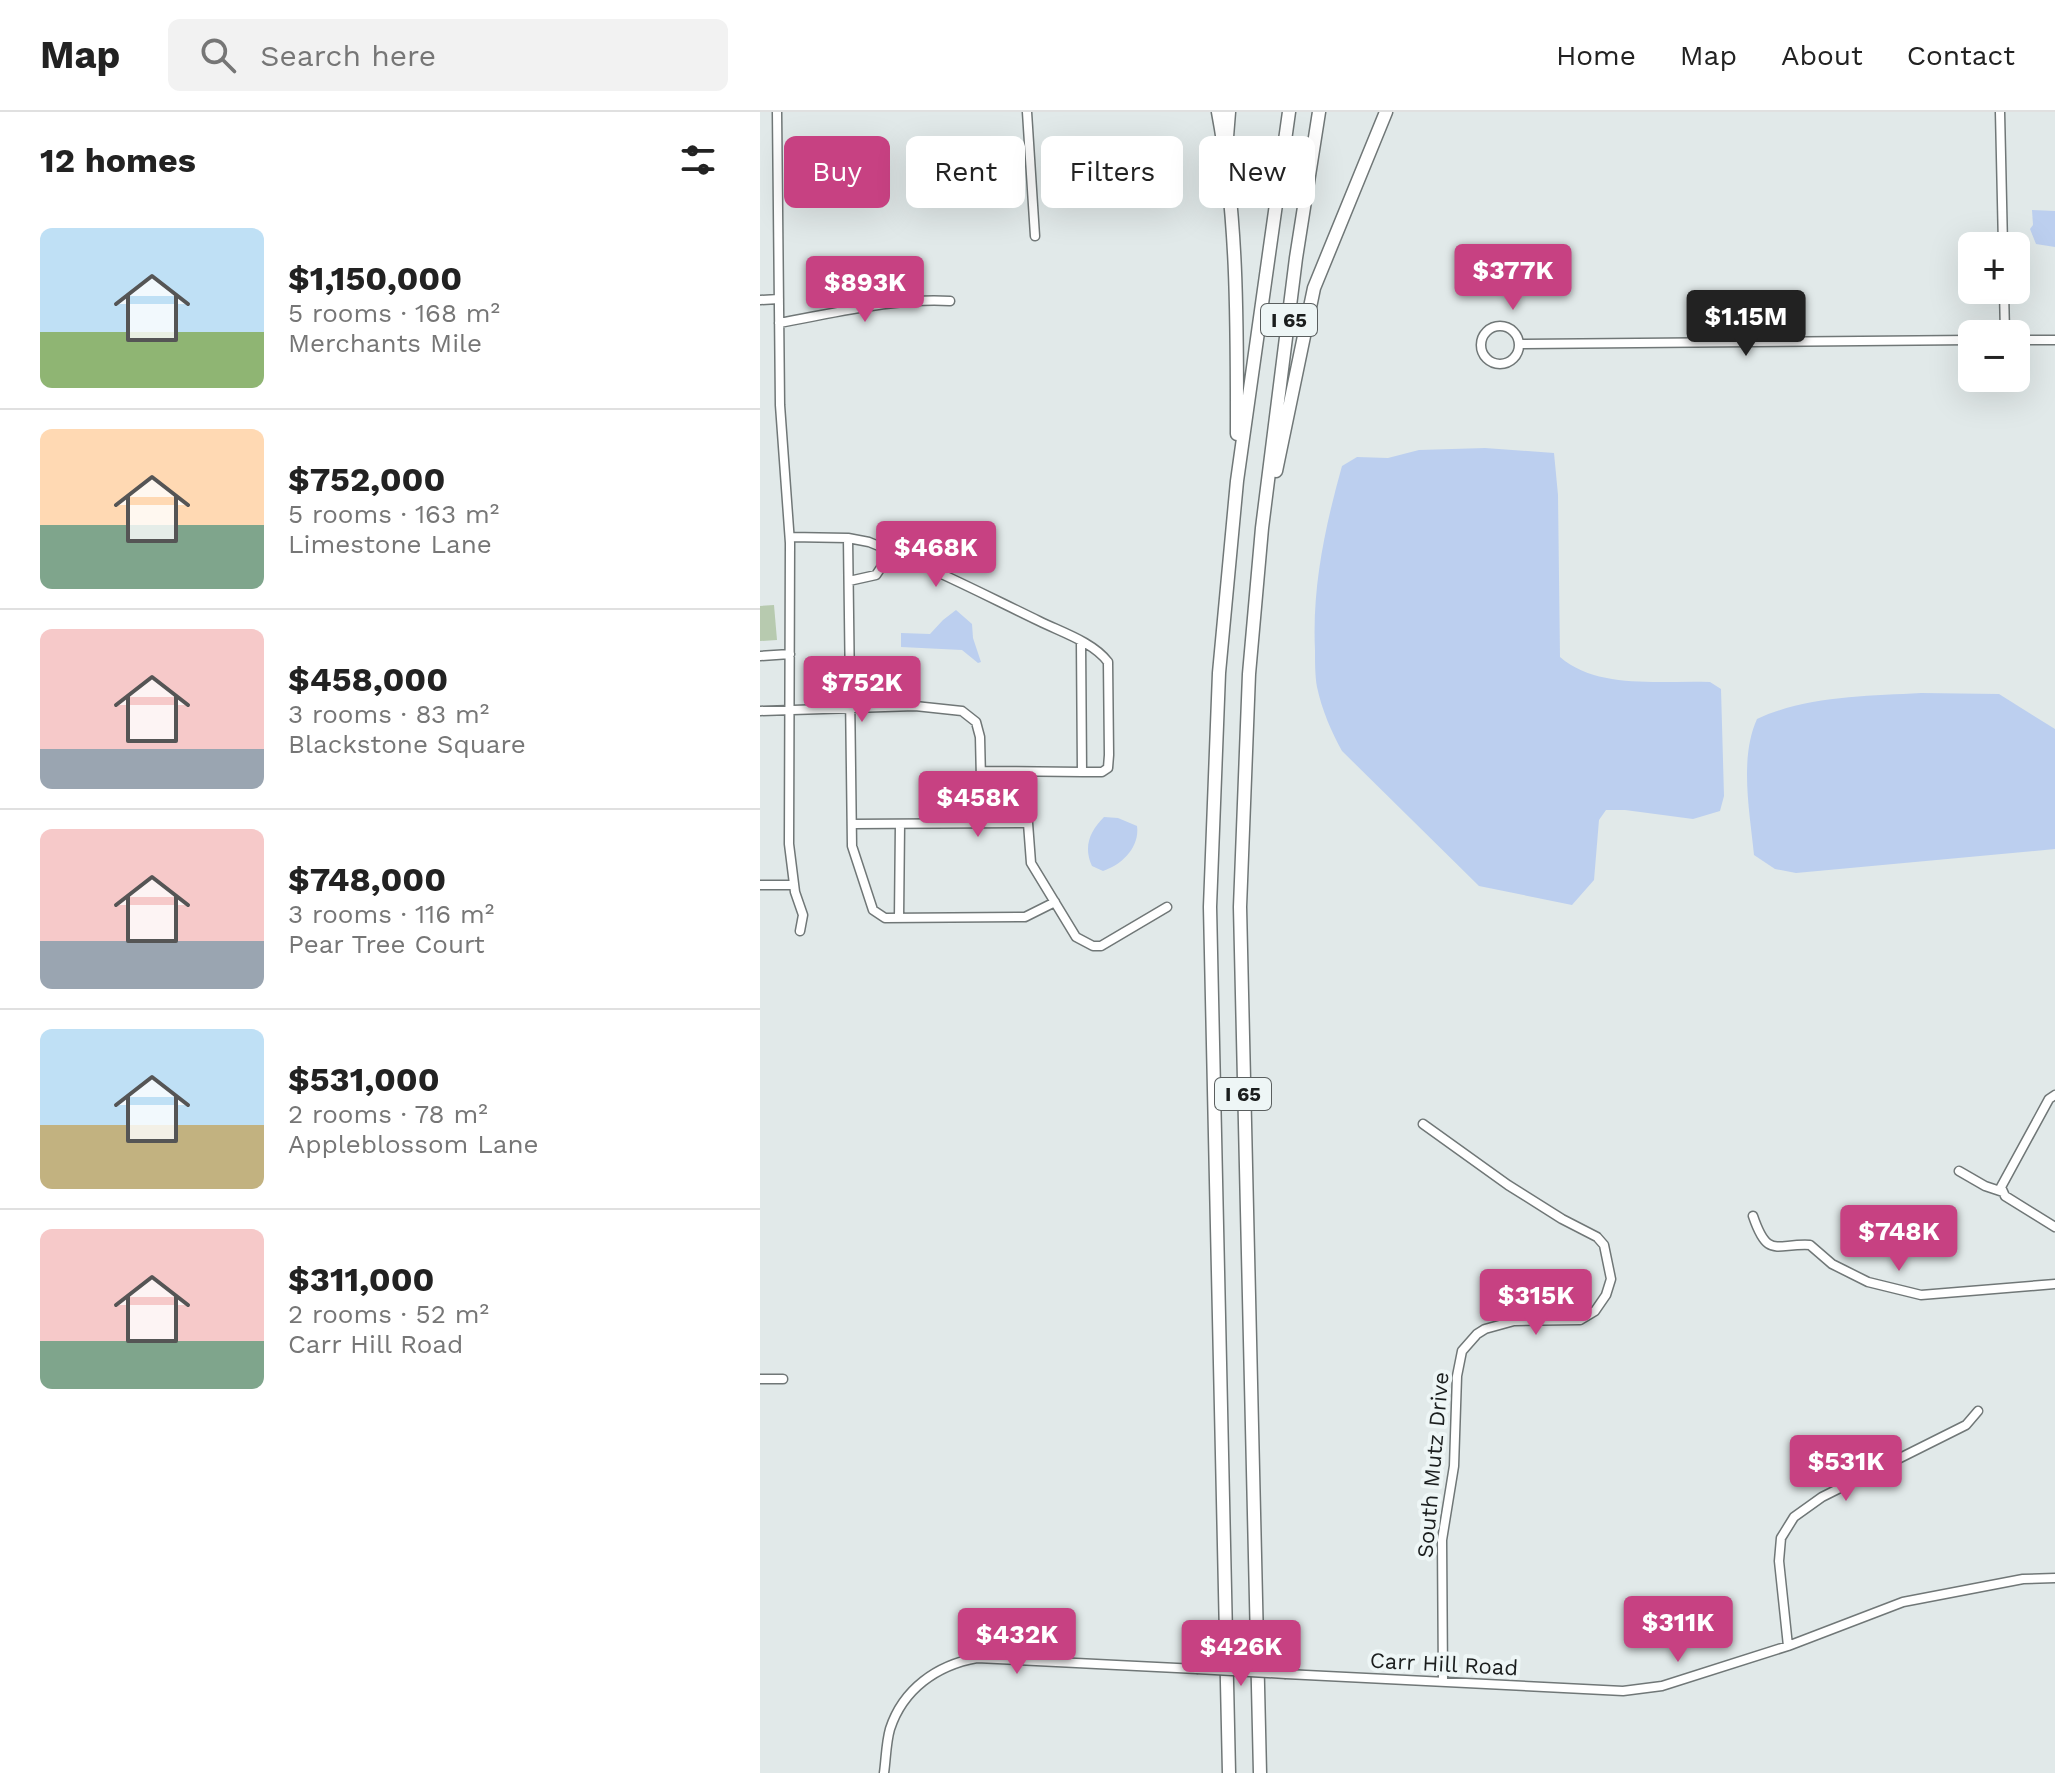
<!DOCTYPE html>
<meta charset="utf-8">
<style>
body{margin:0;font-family:"Work Sans",sans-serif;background:#f2f2f2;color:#222;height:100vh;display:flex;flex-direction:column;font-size:30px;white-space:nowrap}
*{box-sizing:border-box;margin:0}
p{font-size:26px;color:#767676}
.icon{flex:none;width:44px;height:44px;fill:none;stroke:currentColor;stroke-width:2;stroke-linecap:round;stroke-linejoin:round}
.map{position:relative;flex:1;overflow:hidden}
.sheet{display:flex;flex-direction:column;background:#fff;width:760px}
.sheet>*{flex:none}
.banner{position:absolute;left:24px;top:24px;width:760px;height:72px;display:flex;gap:16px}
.buttons{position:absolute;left:1198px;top:120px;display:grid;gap:16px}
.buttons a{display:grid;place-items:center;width:72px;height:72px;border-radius:12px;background:#fff;box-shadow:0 8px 32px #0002;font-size:40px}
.price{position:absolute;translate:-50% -68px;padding:0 18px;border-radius:8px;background:#c74182;color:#fff;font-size:26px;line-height:52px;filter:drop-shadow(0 2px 4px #0008)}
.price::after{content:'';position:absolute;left:50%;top:48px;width:24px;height:18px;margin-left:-12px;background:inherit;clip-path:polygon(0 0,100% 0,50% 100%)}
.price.on{background:#222;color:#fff}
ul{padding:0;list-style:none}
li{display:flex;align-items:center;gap:24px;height:200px;padding:0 40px}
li+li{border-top:2px solid #e0e0e0}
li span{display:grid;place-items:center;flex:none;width:224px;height:160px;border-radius:12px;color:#555}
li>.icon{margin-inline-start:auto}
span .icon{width:96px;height:96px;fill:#fffc;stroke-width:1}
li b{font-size:34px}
h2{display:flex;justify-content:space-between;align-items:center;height:96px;padding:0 40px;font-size:34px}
.tag{padding:0 28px;border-radius:12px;background:#fff;box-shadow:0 8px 32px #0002;font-size:28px;line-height:72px}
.tag.on{background:#c74182;color:#fff}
header{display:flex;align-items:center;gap:48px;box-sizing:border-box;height:112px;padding:0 40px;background:#fff;border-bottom:2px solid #e0e0e0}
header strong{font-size:38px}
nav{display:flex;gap:44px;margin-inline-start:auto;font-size:28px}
.search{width:560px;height:72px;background:#f2f2f2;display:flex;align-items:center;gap:20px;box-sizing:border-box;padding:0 28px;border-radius:12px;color:#767676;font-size:30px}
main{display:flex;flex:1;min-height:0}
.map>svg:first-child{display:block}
</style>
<header>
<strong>Map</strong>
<div class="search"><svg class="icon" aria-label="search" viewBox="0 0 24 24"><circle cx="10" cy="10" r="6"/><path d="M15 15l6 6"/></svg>Search here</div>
<nav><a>Home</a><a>Map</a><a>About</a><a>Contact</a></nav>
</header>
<main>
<section class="sheet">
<h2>12 homes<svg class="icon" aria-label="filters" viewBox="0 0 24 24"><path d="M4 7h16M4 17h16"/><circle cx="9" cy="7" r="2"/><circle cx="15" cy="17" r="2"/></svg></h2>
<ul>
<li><span style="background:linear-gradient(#bfe0f5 65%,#8fb573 0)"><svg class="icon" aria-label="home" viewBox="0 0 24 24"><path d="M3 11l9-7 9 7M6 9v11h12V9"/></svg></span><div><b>$1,150,000</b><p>5 rooms · 168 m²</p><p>Merchants Mile</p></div></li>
<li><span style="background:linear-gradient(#ffd9b3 60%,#7fa58c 0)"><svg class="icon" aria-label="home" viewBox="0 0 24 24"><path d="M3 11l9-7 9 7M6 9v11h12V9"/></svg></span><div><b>$752,000</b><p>5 rooms · 163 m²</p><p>Limestone Lane</p></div></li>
<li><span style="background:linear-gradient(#f6c9c9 75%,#9aa5b1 0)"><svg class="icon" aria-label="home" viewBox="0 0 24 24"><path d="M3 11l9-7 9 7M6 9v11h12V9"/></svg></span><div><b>$458,000</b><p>3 rooms · 83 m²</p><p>Blackstone Square</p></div></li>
<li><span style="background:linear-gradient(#f6c9c9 70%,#9aa5b1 0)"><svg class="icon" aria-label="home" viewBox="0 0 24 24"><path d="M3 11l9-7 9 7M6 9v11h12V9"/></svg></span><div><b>$748,000</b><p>3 rooms · 116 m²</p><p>Pear Tree Court</p></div></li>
<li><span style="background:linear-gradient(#bfe0f5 60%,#c2b280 0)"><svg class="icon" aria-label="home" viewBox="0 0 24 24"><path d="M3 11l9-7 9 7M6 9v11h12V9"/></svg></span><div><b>$531,000</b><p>2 rooms · 78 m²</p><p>Appleblossom Lane</p></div></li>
<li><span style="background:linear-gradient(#f6c9c9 70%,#7fa58c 0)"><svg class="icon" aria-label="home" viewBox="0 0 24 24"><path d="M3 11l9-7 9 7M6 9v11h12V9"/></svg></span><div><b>$311,000</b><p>2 rooms · 52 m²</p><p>Carr Hill Road</p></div></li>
</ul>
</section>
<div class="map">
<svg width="1295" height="1661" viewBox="0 0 1295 1661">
<rect width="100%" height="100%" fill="#e1e9e9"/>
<path fill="#b7caaf" d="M14,493L17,528L0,529V494Z"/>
<path fill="#bccfef" d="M1272,98L1295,99V135L1276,132L1270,117L1273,113Z
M725,336L794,341L798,383L800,545C838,578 901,568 950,570L961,577L964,684L960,699L933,707L865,698H846L839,708L834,768L812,793L719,774L582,639C571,619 562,598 557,575C555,564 555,550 555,538C552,475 565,415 582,354L597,345L628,346L659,338Z
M196,498L212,512L213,526L221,550L218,551L202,538L141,535V521L170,522L183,508Z
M1161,581L1239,582L1295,617V737L1036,761L1015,757L994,743C990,701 979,647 997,607C1046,584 1107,584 1161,581Z
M344,705L358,706L377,714C380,735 362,753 343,759L332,754C323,735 330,719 344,705Z"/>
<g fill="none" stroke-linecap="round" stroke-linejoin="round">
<g stroke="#707777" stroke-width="11">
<path id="minor" d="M17,0L20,293L30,431L29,732L35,780L43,803L40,819
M267,0L275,124
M1240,0L1243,134
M1244,178L1245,222
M0,188L19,187
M19,211C70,202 139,185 190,189
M721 233a19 19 0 1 1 38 0a19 19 0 1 1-38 0Z
M1256,228H1295
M759,232L1212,228
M30,425L88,426L109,430C167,453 223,482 279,509C301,520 333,530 348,550L349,643L348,656L342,660H322L321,530
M88,426L92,734L113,798L125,806L265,805L295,790
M89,469L116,463L132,439
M0,544L30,542
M0,599L155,594L202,599L216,610L220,625L222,711
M222,659L322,660
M268,711L271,751L316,825L333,834H341L407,795
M92,712L268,711L267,660
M0,773H33
M139,806L140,712
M1295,983L1289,987L1241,1075L1245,1084L1295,1115
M663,1012L748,1073L802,1107L837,1125L844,1133L851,1167L846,1183L835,1199L820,1208L754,1209L725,1217L717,1222L702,1239L697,1264L694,1354L682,1428L683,1569
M1199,1059L1225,1074L1243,1080
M993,1104C1008,1148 1016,1131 1050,1133L1072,1152L1108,1170L1161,1183L1295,1172
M0,1267H23
M1028,1534L1019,1449L1021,1426L1034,1405L1062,1385L1206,1313L1218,1299
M526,1562L863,1579L902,1574L1028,1534L1143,1490L1263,1467L1295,1466
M124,1661C126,1647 126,1631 130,1617C143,1577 177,1553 217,1546L437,1557"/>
</g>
<g stroke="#707777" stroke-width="15">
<path id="highway" d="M458,0C478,106 477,214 477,322
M467,25L469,0
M516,359L554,176L626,0
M469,1661L450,795L459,561L477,369L529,0
M500,1661L480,795L489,562L502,416L536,146L559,0"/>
</g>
<use href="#minor" stroke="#fff" stroke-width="8"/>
<use href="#highway" stroke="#fff" stroke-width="12"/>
<g stroke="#707777" stroke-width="11" stroke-linecap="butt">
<path id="minor-bridge" d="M437,1557L526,1562"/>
</g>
<use href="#minor-bridge" stroke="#fff" stroke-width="8"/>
</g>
<g text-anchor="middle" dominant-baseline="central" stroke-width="8" stroke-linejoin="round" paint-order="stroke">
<g fill="#eef6f6" stroke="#5a5f5f" stroke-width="2">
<rect x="501" y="192" width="56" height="32" rx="6"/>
<rect x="455" y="966" width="56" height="32" rx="6"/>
</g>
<g font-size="20" font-weight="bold" fill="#1b1e1e">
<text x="529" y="208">I 65</text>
<text x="483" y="982">I 65</text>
</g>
<g font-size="22" fill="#1b1e1e" stroke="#eef6f6">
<text transform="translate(673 1353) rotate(-85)">South Mutz Drive</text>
<text transform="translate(684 1552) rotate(3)">Carr Hill Road</text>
</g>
</g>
</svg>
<div class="buttons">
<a>+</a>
<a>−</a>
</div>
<b class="price" style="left:753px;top:200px">$377K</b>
<b class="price" style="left:105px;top:212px">$893K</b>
<b class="price on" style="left:986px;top:246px">$1.15M</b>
<b class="price" style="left:176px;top:477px">$468K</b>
<b class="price" style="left:102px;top:612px">$752K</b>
<b class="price" style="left:218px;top:727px">$458K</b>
<b class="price" style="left:1139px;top:1161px">$748K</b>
<b class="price" style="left:776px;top:1225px">$315K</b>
<b class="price" style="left:1086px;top:1391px">$531K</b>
<b class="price" style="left:918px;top:1552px">$311K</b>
<b class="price" style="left:257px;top:1564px">$432K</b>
<b class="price" style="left:481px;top:1576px">$426K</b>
<div class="banner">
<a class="tag on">Buy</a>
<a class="tag">Rent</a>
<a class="tag">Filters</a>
<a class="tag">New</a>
</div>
</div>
</main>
